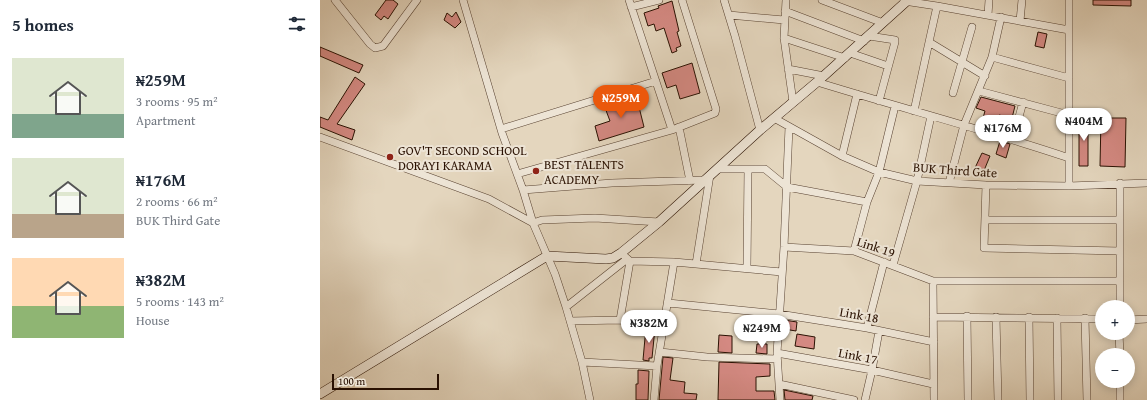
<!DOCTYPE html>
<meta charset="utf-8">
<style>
body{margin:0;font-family:"Gentium Book Plus",serif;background:#f2f2f3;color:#1f2937;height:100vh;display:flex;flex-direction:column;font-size:15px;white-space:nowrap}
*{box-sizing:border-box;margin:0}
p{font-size:13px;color:#747a83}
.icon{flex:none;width:22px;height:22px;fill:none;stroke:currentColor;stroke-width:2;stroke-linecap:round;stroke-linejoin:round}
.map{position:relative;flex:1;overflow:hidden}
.details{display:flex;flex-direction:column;background:#fff;width:320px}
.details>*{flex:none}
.tools{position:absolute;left:775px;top:300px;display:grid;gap:8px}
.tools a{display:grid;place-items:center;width:40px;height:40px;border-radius:50%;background:#fff;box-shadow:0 2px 10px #0003;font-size:20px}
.scale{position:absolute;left:12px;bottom:10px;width:107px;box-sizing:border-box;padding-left:4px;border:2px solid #2a1102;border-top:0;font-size:11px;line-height:14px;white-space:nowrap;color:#2a1102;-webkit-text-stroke:3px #ede4d5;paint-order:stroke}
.price{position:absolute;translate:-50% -34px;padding:0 9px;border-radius:14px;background:#fff;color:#222;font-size:13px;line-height:26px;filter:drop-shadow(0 1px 2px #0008)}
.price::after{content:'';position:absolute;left:50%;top:24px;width:12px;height:9px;margin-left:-6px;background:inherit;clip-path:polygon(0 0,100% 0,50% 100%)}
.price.selected{background:#ea580c;color:#fff}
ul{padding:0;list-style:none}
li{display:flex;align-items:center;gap:12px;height:100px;padding:0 12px}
li span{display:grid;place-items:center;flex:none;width:112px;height:80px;border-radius:0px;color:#555}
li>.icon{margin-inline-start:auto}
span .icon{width:48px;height:48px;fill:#fffc;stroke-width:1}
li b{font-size:17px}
h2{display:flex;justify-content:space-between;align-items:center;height:48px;padding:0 12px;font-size:17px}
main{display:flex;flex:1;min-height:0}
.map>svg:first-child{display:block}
</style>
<main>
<section class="details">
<h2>5 homes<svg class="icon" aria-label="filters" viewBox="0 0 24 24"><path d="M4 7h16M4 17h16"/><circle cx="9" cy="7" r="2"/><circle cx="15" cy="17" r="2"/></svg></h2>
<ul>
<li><span style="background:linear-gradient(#dfe7d0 70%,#7fa58c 0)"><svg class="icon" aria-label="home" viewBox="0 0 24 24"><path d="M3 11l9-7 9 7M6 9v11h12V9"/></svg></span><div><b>₦259M</b><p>3 rooms · 95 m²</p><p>Apartment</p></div></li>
<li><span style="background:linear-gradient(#dfe7d0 70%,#b9a48a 0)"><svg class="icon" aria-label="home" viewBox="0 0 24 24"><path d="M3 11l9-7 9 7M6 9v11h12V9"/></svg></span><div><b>₦176M</b><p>2 rooms · 66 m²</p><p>BUK Third Gate</p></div></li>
<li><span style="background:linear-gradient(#ffd9b3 60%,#8fb573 0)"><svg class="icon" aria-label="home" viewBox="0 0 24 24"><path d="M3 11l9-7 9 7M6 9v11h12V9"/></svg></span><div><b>₦382M</b><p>5 rooms · 143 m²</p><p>House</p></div></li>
</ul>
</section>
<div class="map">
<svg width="827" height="400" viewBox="0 0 827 400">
<rect width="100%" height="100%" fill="#e4d6be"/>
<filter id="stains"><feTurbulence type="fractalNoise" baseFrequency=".005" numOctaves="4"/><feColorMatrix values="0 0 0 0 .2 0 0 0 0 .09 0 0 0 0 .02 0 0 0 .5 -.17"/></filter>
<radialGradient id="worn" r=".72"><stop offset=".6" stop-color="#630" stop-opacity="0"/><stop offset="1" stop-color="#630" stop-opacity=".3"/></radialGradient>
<path fill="#d48982" stroke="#2a1102" d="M66,0H73L78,4L68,19L64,16L61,20L55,15Z
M773,0H811V6L773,5Z
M352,1L359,31L357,32L361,46L356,48L357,51L352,53L344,28L336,31L334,24L328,26L324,13L339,8L338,6Z
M136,12L141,22L135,28L124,20L127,13L132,17Z
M718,32L727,34L724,48L715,46Z
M0,47L43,65L39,73L0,56Z
M372,63L380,93L360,99L356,85L347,88L342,73Z
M35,77L45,84L17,124L35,130L32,140L0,127V117L8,120Z
M316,95L324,127L279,141L275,126L290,121L284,105Z
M661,97L695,106L692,118L679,115L675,129L661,125L665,111L656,108Z
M759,117H768V166H759Z
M781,118H806L805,167L780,166Z
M680,141L690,144L686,158L676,154Z
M662,153L670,156L663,173L654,170Z
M464,320L477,322L476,331L464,329Z
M326,327L335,328L332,358H329V361L323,360Z
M477,334L495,337L494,349L475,346Z
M399,335L412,336V353L398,352Z
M437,344H447V354L436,353Z
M343,357L353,358L350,380L365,382L364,393L377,394L376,400H339Z
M399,362L450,364V376L436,377V391H454L455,400H398Z
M318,370L329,371L328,400H316V384H318Z
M464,390L493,396L492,400H465Z"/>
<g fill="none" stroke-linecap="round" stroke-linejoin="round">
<g stroke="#584231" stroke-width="8">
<path id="street" d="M15,0L50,44L55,48L63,46L97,0
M143,0L182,133L203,190L213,223L235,274L246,307L262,362L270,400
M309,0L352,130
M404,0L415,36L440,130
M466,0L464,38L473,102
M502,0L563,23
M749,0V186
M584,1L617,6L749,30
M617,6L609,42L665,76
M311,7L339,0
M465,11L544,41
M409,15L464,20
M668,15L669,0
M700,21L702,0
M549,36L575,40V42L559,101
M464,38L525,58
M530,53L568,66
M672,57L749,78
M468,69L504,76
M497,82C581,108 666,130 749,158
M659,91L749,115
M633,93L652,27
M594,111L609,42
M454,118L522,156L559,172L597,181L666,185L749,186L827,183
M359,127L370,181
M181,129L336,81
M0,137L169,199L213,223L222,220L275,218L339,222
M693,139L703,102
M522,156L537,94
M398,169H445L467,187L547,202
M197,174L352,130L395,113L396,109L362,0
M629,183L644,125L672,57L681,17
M666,185L664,248L800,251
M203,190L292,183L384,180
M666,220H800
M464,247L534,251L613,281H800
M534,251L547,202L559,172L575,106
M301,253L310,261L354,262L462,272
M376,264L390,175
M573,265L597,181L611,116
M427,268L428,169
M613,281L614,400
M348,303L459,314L547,328L614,342
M246,307L307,259
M800,307V183
M647,316L648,400
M613,317L782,319
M676,317L678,400
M709,317L710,400
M737,318L738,400
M765,318L767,400
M300,320L310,261
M808,320L827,319
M250,321L300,320L344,324
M547,328L564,262
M799,333L800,355
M340,352L387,357L457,359
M457,353L552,370L613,384
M262,362L337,366
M800,381V400
M459,384L534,400
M334,400L337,366L354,262
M460,400L457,353L464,247L469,127
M545,400L552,370L559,331"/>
</g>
<g stroke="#2a1102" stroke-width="10">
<path id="secondary" d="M0,394L227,256L286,259L293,258L301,253L339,222L440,130L497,82L588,0"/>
</g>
<use href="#street" stroke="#ede4d5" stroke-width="7"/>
<use href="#secondary" stroke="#ede4d5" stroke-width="9"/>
</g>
<g fill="#8f2418" stroke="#ede4d5" stroke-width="1.5">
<circle cx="70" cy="157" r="4"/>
<circle cx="216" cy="171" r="4"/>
</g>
<g text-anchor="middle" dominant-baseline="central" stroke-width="4" stroke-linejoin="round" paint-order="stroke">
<g font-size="13" fill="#2a1102" stroke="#ede4d5" text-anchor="start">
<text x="78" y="150">GOV'T SECOND SCHOOL<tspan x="78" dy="15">DORAYI KARAMA</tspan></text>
<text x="224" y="164">BEST TALENTS<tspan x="224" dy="15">ACADEMY</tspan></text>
</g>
<g font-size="13" fill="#2a1102" stroke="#ede4d5">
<text transform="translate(635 170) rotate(4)">BUK Third Gate</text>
<text transform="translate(556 247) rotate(18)">Link 19</text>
<text transform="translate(539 315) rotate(10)">Link 18</text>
<text transform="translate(538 356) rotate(11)">Link 17</text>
</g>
</g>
<rect width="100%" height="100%" filter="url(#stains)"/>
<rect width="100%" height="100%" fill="url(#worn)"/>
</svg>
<div class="tools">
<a>+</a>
<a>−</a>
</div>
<div class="scale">100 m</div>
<b class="price selected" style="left:301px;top:119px">₦259M</b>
<b class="price" style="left:764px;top:142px">₦404M</b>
<b class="price" style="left:683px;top:149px">₦176M</b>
<b class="price" style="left:329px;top:344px">₦382M</b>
<b class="price" style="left:442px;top:349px">₦249M</b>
</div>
</main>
